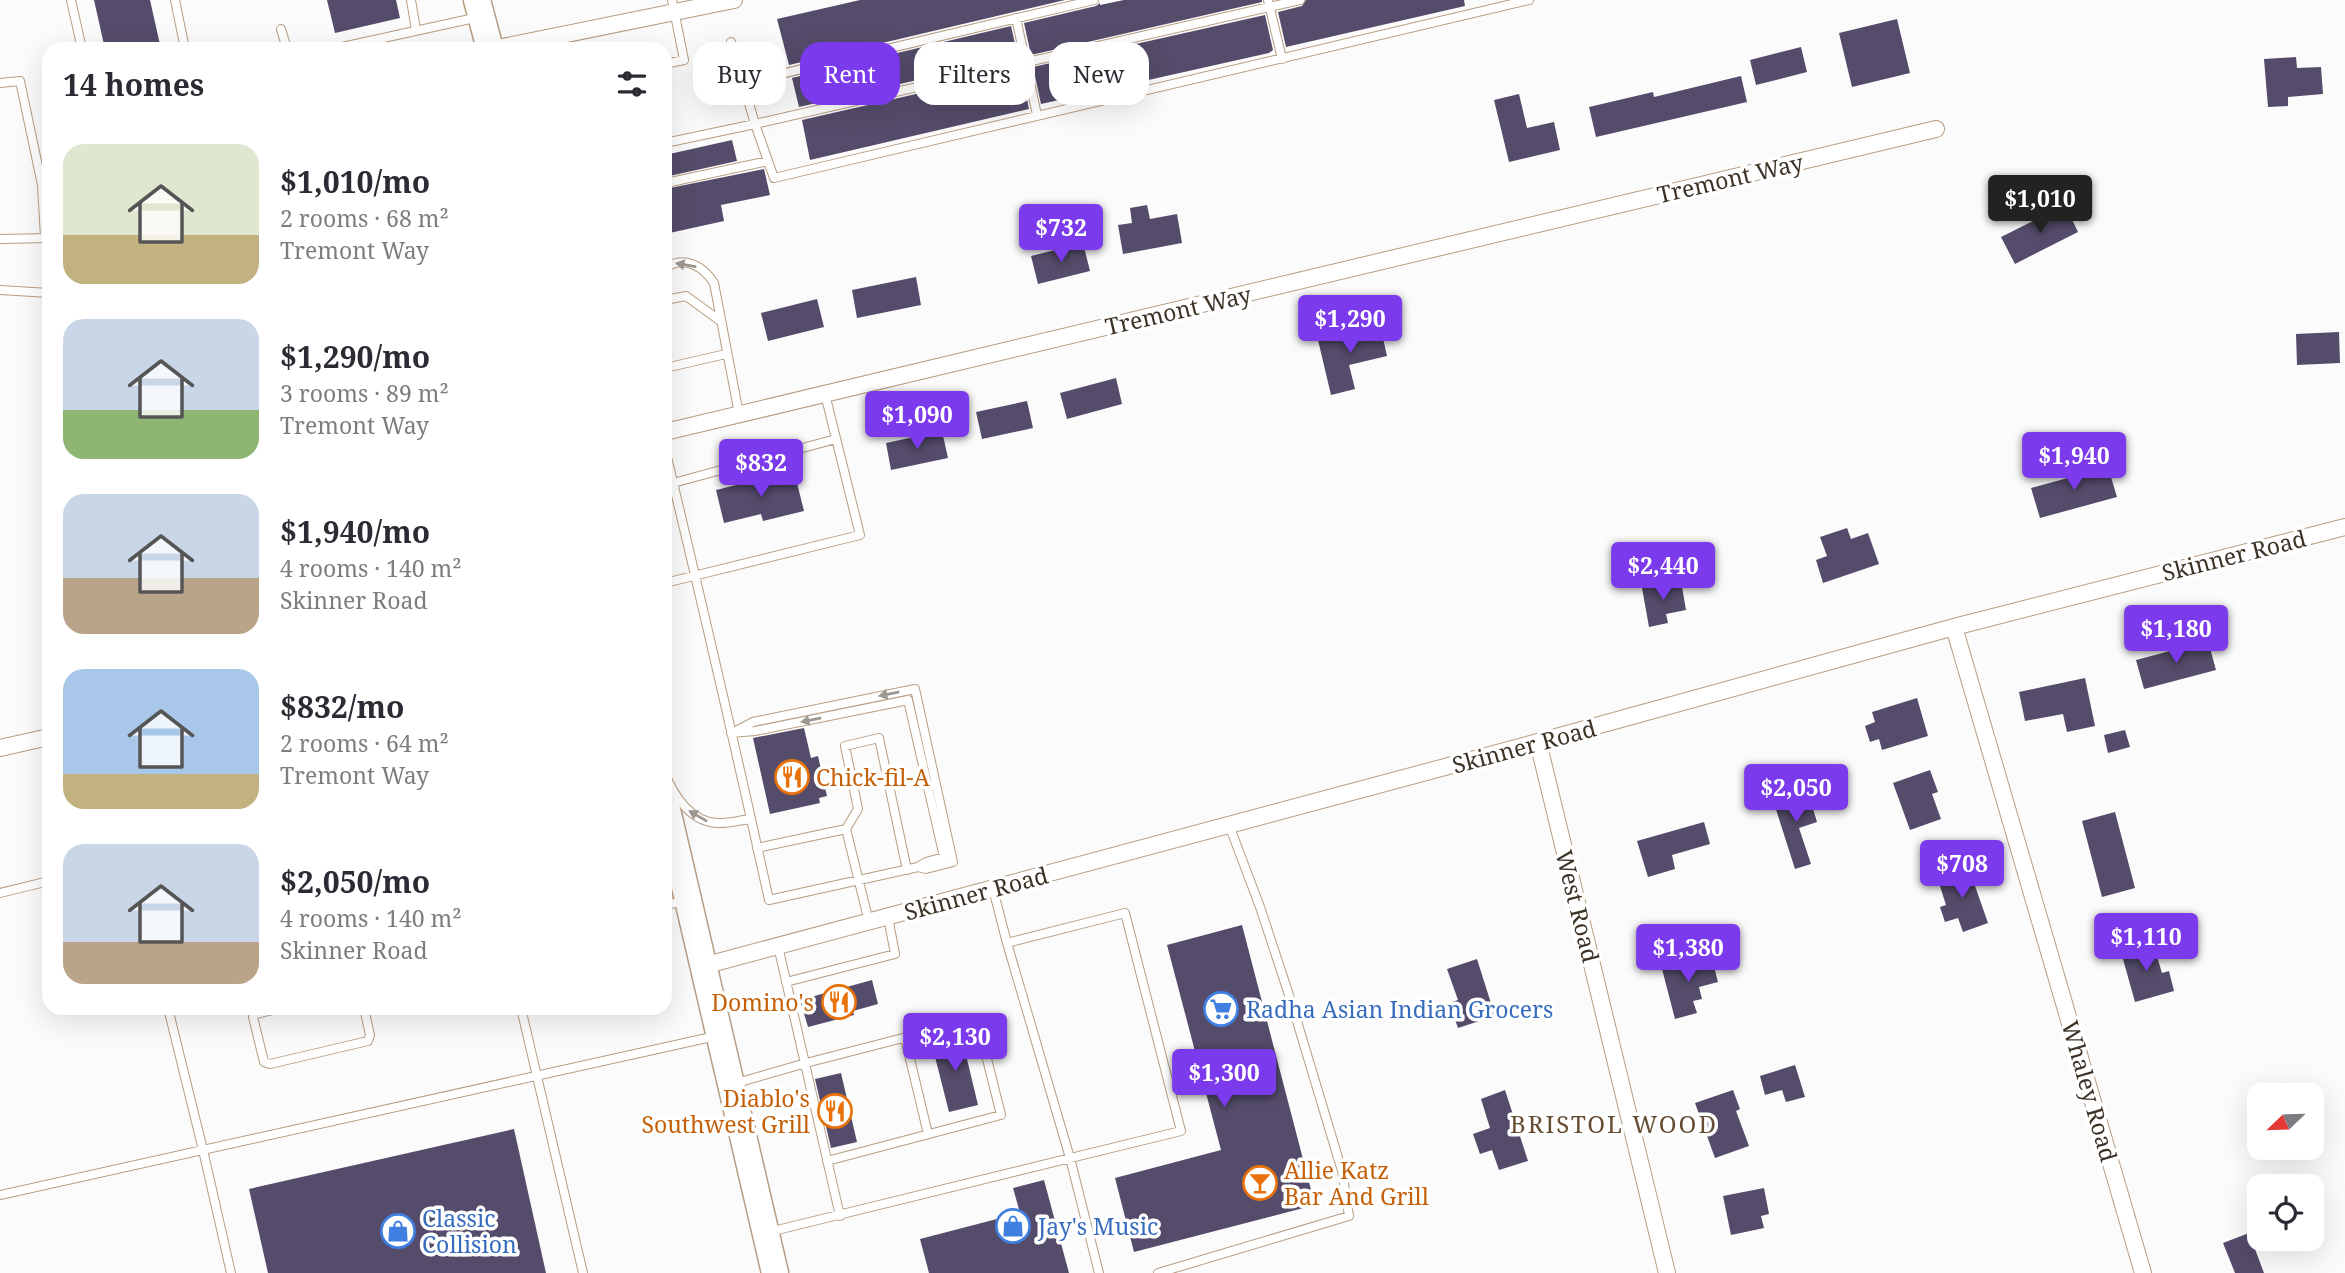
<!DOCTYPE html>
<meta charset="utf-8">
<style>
body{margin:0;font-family:"Noto Serif",serif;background:#f7f7f7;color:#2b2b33;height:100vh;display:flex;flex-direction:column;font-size:26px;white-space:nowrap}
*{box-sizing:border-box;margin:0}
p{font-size:23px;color:#7c7c81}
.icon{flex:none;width:38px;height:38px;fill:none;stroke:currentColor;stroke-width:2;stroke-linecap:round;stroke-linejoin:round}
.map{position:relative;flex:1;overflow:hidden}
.side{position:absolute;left:42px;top:42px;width:630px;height:973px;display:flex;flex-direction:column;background:#fff;border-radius:21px;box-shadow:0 7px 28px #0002}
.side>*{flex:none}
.top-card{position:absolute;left:693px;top:42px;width:665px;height:63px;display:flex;gap:14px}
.needle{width:46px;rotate:247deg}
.buttons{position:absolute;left:2247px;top:1083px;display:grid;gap:14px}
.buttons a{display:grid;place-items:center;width:77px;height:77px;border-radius:14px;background:#fff;box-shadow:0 7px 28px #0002;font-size:35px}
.price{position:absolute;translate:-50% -60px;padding:0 16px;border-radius:7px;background:#7c3aed;color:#fff;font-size:23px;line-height:46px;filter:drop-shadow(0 2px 4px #0008)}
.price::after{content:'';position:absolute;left:50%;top:42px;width:21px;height:16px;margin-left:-10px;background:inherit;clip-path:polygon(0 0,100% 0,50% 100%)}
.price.selected{background:#222;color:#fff}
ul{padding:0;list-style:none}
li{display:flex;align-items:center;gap:21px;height:175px;padding:0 21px}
li span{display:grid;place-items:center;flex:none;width:196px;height:140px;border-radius:21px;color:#555}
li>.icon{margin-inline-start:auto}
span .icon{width:84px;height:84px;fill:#fffc;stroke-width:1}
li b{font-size:30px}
h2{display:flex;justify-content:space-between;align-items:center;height:84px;padding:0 21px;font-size:30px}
.tag{padding:0 24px;border-radius:21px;background:#fff;box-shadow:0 7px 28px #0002;font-size:24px;line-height:63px}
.tag.selected{background:#7c3aed;color:#fff}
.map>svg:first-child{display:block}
</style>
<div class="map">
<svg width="2345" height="1273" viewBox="0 0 2345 1273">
<rect width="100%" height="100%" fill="#fbfbfb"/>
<path fill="#544c6a" d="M94,0H150L161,49H105Z
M327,0H396L400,18L335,33Z
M860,0H1065L789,65L777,19Z
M1124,0H1262V2L1031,55L1024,23L1096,6L1100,3V5Z
M1306,0H1464L1465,6L1286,47L1278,12L1302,6Z
M1265,15L1273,50L1269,53L1041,104L1033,67Z
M1897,19L1910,73L1852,87L1839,33Z
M1011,26L1018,57L799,107L792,78Z
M1801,47L1807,72L1756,85L1750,60Z
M2296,57L2297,68L2321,67L2323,94L2288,97V106L2268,107L2264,59Z
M1021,70L1029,109L810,160L802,120Z
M1741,76L1747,102L1596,137L1589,107L1653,92L1654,97Z
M1519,94L1527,128L1554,122L1560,150L1509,162L1494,100Z
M732,140L737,161L665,177V155Z
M764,169L770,195L721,205L724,221L665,234V189Z
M1147,205L1150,219L1177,214L1182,243L1123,254L1118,225L1132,223L1130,208Z
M2065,205L2078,232L2015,264L2001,237Z
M1083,243L1090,271L1038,284L1031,256Z
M916,277L921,305L857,318L852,290Z
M817,299L824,327L768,341L761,313Z
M1380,325L1387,356L1349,365L1355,389L1331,395L1318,340Z
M2339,332L2340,363L2297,365L2296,334Z
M1116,378L1122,404L1067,419L1060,393Z
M1027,401L1033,428L982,439L976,412Z
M942,431L948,458L891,470L886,443Z
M2108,467L2117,497L2040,518L2031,488Z
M794,471L804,511L763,521L761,514L724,523L716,490Z
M1847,528L1851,539L1868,533L1879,564L1823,583L1816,560L1827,556L1820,537Z
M1681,581L1686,610L1666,614L1668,623L1649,627L1642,588Z
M2208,641L2216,670L2144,689L2136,660Z
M2085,678L2095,726L2067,732L2063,714L2025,721L2019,692Z
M1917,698L1928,736L1882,750L1879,739L1870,742L1865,726L1875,722L1872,712Z
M804,728L811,758L818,756L827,796L819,798L820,803L770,814L753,738Z
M2125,730L2130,747L2108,753L2104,735Z
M1930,770L1938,792L1932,794L1941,819L1910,830L1893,783Z
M1807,789L1817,822L1799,828L1811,864L1795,869L1773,800Z
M2115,812L2135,888L2102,897L2082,821Z
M1704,822L1710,844L1672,855L1675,869L1648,877L1637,841Z
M1968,866L1988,923L1963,932L1958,918L1945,922L1940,907L1946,905L1937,877Z
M1242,925L1315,1205L1134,1252L1115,1178L1221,1150L1167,945Z
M2153,943L2162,973L2169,971L2174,991L2135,1002L2121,952Z
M1711,955L1718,982L1699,987L1702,999L1693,1001L1697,1013L1675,1019L1662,969Z
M1477,959L1495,1016L1458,1028L1449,1003L1458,1000L1447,969Z
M872,980L878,1004L853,1011L854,1015L808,1027L800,1000Z
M961,1034L978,1105L949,1112L931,1041Z
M1795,1065L1805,1097L1786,1102L1782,1090L1765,1095L1760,1076Z
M841,1073L857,1142L831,1148L815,1079Z
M1505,1090L1528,1161L1499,1170L1492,1150L1480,1154L1473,1134L1490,1128L1481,1099Z
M1733,1090L1740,1109L1736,1111L1749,1146L1715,1158L1695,1103Z
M514,1129L546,1273H268L249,1189Z
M1044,1180L1069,1273H929L920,1239L1020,1213L1013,1188Z
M1764,1188L1769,1214L1761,1216L1764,1228L1731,1235L1723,1196Z
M2249,1233L2264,1273H2235L2223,1243Z"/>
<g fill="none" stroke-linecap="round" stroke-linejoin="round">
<g stroke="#b89d82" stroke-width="10">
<path id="lane" d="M71,0L82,49
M175,0L185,49
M411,0L416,30
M1268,0L1282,59
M1300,0L755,124L774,178L1529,0
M1016,18L1037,115
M281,29L287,49
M333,49L479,17
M665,64L684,60L672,0
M0,83L20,81L42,185L49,184
M743,83L1094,0
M665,143L755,124L731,42
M666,183L768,161
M42,185L45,237
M0,239L49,238
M665,268C684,255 703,266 714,283L739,414
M0,290L49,293
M665,300L686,296L719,320
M665,368L726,354
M665,449C701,599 736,750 769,900L918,867L926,862L944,857L908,700L755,731L731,733
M673,483L836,439
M665,583L860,535L825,394
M734,732L753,722L915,689L953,862L926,869L918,867
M665,774C674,796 691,822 717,823C728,824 740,820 751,819
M757,848L846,829
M0,893L49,881
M665,905L685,901
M869,922L846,829L858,809L845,746L879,738L907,870
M1007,943L1070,1158L1099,1273
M778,946L840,1216
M786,982L895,954L888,917
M168,1008L203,1150L231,1273
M281,1008L256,1014L253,1017L264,1062L270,1064L368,1041L370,1035L364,1008
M521,1008L583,1273
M905,1038L928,1134
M733,1084L806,1063L977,1019L1001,1115L827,1161
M0,1195L716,1036
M769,1232L1181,1131L1125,913L1007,943L993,889
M1158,1273L1349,1216L1342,1171L1290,998L1260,907L1229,825"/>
</g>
<g stroke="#b89d82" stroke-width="18">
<path id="street" d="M493,49L734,0
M665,432L1936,129
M1954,627L2143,1273
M1538,742L1667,1273
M0,748L49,737
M703,966L1538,742L1954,627L2345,527"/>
</g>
<g stroke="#b89d82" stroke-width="29">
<path id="primary" d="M477,0L490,49
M665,801L775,1273"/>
</g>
<use href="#lane" stroke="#fff" stroke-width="8"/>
<use href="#street" stroke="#fff" stroke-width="16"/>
<use href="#primary" stroke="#fff" stroke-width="26"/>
</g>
<defs><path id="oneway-solid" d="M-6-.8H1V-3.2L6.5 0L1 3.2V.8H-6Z" transform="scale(1.75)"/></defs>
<g fill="#9e9892">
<use href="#oneway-solid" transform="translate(686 265) rotate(-170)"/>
<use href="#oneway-solid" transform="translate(889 694) rotate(169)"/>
<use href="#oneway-solid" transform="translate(811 720) rotate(168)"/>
<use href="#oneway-solid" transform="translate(698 816) rotate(-150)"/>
</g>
<defs>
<g id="restaurant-ring" transform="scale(1.75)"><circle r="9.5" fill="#fff" stroke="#e8710a" stroke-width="1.5"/><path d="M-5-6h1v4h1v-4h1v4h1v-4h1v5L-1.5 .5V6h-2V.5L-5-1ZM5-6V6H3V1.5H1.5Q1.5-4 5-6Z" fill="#e8710a"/></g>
<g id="supermarket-ring" transform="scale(1.75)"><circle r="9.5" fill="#fff" stroke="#3f7fe0" stroke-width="1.5"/><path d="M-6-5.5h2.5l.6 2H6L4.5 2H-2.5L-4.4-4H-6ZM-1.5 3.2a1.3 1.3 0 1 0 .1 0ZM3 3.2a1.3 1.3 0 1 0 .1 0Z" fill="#3f7fe0"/></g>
<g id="bar-ring" transform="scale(1.75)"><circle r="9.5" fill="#fff" stroke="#e8710a" stroke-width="1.5"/><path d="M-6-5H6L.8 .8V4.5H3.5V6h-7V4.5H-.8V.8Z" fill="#e8710a"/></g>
<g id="shop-ring" transform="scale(1.75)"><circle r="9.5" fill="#fff" stroke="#3f7fe0" stroke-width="1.5"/><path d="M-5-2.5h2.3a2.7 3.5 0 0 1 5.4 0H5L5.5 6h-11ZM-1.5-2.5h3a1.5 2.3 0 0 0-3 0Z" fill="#3f7fe0"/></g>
</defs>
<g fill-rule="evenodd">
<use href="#restaurant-ring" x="792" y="777"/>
<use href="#restaurant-ring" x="839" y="1002"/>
<use href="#supermarket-ring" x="1221" y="1009"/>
<use href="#restaurant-ring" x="835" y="1111"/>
<use href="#bar-ring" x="1260" y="1183"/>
<use href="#shop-ring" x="1013" y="1226"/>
<use href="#shop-ring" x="398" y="1231"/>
</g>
<g text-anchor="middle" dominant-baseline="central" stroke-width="7" stroke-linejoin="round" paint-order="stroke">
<g font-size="23" fill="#3d3226" stroke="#fff">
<text transform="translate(1730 178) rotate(-13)">Tremont Way</text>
<text transform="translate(1178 310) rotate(-13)">Tremont Way</text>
<text transform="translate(2234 555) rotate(-14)">Skinner Road</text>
<text transform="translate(1524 746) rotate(-15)">Skinner Road</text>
<text transform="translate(976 893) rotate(-15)">Skinner Road</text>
<text transform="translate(1578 906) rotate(76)">West Road</text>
<text transform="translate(2090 1091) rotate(74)">Whaley Road</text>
</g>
<g font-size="23" fill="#c56008" stroke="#fff" text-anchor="start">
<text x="816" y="777">Chick-fil-A</text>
<text x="814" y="1002" text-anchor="end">Domino's</text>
<text x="810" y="1098" text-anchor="end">Diablo's<tspan x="810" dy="26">Southwest Grill</tspan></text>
<text x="1284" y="1170">Allie Katz<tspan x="1284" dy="26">Bar And Grill</tspan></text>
</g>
<g font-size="23" fill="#366cbe" stroke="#fff" text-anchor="start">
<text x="1246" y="1009">Radha Asian Indian Grocers</text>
<text x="422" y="1218">Classic<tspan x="422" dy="26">Collision</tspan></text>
<text x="1038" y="1226">Jay's Music</text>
</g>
<g font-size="24" letter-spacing="2" fill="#654d34" stroke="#fff">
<text x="1614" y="1123">BRISTOL WOOD</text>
</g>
</g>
</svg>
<div class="buttons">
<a><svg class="needle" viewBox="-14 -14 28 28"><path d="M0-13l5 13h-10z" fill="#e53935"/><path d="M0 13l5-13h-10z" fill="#7c7c81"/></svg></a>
<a><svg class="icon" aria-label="locate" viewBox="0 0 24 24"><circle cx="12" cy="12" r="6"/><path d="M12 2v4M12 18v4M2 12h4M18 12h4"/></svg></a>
</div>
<b class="price selected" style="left:2040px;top:235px">$1,010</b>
<b class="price" style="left:1061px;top:264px">$732</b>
<b class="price" style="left:1350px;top:355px">$1,290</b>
<b class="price" style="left:917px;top:451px">$1,090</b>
<b class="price" style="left:2074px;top:492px">$1,940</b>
<b class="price" style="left:761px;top:499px">$832</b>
<b class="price" style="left:1663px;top:602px">$2,440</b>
<b class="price" style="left:2176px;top:665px">$1,180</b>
<b class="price" style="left:1796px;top:824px">$2,050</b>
<b class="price" style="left:1962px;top:900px">$708</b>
<b class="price" style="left:2146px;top:973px">$1,110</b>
<b class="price" style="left:1688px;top:984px">$1,380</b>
<b class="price" style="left:955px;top:1073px">$2,130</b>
<b class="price" style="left:1224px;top:1109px">$1,300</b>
<div class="top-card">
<a class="tag">Buy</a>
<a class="tag selected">Rent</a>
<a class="tag">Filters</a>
<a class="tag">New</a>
</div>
<section class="side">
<h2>14 homes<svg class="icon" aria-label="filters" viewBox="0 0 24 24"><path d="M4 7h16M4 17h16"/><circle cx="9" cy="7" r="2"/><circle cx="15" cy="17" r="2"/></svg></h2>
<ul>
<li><span style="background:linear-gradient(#dfe7d0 65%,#c2b280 0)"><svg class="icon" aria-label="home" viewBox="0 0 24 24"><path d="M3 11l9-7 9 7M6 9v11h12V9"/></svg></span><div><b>$1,010/mo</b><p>2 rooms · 68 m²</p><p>Tremont Way</p></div></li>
<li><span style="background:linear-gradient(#c9d6e8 65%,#8fb573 0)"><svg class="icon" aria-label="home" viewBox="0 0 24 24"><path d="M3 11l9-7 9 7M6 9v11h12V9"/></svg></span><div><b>$1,290/mo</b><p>3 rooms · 89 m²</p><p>Tremont Way</p></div></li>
<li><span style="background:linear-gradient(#c9d6e8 60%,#b9a48a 0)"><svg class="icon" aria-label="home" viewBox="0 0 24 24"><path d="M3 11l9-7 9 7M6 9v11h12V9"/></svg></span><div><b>$1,940/mo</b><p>4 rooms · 140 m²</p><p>Skinner Road</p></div></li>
<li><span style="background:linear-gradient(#a9c7e8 75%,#c2b280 0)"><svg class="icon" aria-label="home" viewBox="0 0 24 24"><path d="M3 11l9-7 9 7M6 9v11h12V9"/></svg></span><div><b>$832/mo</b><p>2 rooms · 64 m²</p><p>Tremont Way</p></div></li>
<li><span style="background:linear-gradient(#c9d6e8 70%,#b9a48a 0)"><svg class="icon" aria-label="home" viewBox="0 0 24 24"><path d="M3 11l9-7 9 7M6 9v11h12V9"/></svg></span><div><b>$2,050/mo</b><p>4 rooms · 140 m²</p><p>Skinner Road</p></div></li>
</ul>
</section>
</div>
